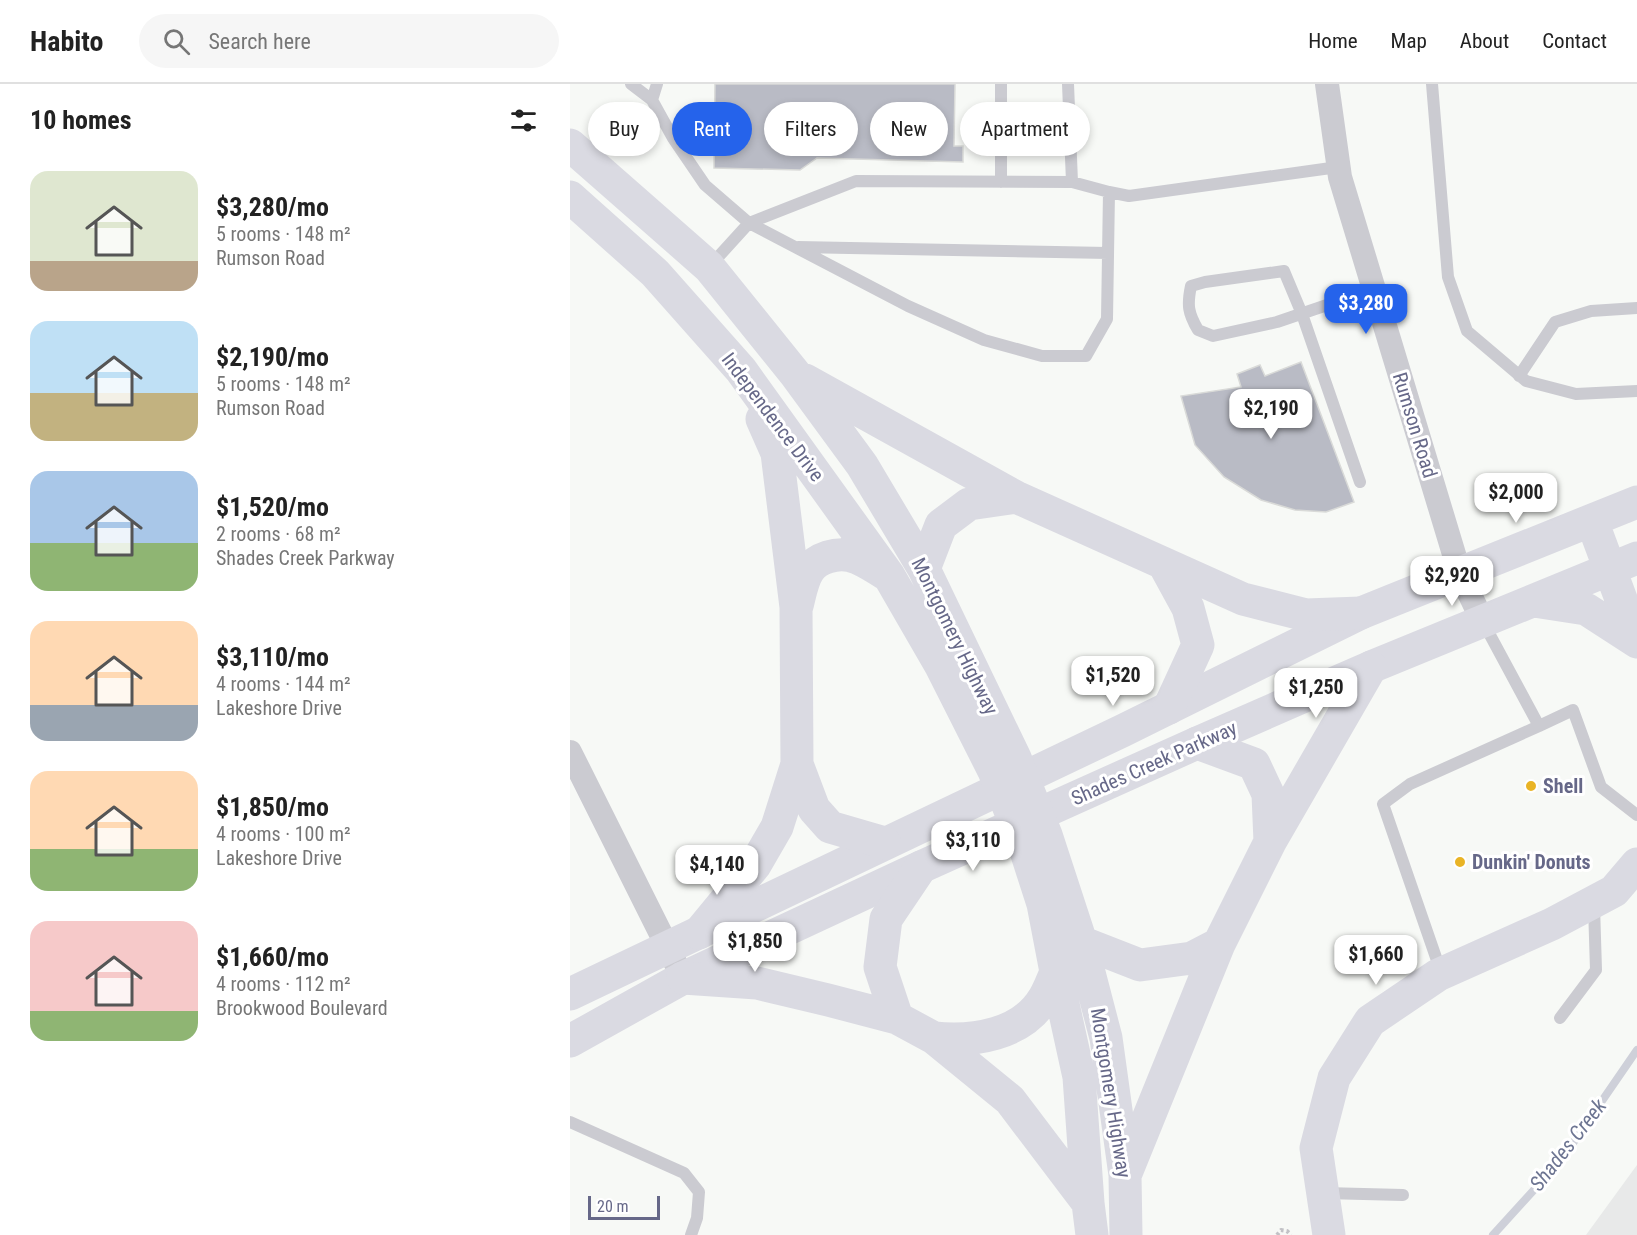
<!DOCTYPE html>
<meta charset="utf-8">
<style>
body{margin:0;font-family:"Roboto Condensed",sans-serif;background:#f6f6f6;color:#222;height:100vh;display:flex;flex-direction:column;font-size:22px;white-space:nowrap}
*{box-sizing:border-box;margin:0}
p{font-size:20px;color:#767676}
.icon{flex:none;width:33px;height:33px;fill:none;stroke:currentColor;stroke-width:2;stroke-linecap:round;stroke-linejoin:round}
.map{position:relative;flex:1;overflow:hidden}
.details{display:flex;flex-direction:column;background:#fff;width:570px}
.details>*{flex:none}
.hud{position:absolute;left:18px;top:18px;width:570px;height:54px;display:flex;gap:12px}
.scale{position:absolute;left:18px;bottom:15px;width:72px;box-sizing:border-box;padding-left:6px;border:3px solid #666888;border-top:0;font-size:16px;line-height:21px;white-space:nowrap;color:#666888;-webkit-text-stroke:4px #fff;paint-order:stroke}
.price{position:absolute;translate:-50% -51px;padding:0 14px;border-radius:12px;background:#fff;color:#222;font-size:20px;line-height:39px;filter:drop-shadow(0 2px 3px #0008)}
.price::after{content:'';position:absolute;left:50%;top:36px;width:18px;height:14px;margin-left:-9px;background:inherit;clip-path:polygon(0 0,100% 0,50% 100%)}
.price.selected{background:#2563eb;color:#fff}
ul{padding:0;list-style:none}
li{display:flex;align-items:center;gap:18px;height:150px;padding:0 30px}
li span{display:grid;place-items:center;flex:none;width:168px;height:120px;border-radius:18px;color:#555}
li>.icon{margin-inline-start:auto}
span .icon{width:72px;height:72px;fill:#fffc;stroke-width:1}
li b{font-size:26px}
h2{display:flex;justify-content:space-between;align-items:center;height:72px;padding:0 30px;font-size:26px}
.chip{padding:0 21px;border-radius:27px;background:#fff;box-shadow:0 3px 9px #0003;font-size:21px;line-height:54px}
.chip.selected{background:#2563eb;color:#fff}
header{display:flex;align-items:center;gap:36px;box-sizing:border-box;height:84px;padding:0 30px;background:#fff;border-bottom:2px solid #e0e0e0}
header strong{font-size:28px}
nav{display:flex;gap:33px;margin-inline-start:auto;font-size:21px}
.search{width:420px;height:54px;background:#f6f6f6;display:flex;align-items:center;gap:15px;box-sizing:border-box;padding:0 21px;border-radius:33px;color:#767676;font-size:22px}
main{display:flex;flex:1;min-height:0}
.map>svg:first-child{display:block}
</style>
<header>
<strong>Habito</strong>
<div class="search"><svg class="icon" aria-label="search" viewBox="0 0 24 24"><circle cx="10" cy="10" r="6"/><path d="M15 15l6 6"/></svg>Search here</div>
<nav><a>Home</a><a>Map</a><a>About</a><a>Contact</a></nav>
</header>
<main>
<section class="details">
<h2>10 homes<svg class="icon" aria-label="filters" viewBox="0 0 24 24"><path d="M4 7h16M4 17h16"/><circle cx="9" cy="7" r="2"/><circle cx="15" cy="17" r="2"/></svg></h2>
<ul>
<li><span style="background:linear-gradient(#dfe7d0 75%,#b9a48a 0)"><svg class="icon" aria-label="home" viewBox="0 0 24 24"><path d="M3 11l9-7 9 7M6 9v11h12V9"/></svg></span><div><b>$3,280/mo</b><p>5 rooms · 148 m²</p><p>Rumson Road</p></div></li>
<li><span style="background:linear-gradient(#bfe0f5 60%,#c2b280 0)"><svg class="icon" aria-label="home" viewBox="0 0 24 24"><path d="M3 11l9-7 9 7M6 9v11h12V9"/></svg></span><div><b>$2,190/mo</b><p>5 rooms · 148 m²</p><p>Rumson Road</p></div></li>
<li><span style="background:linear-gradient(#a9c7e8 60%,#8fb573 0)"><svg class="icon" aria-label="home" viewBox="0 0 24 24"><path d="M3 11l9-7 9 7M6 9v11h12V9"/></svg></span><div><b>$1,520/mo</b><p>2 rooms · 68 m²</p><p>Shades Creek Parkway</p></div></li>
<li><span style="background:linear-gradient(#ffd9b3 70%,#9aa5b1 0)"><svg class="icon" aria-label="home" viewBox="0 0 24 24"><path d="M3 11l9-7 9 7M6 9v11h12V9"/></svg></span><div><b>$3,110/mo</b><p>4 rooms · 144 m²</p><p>Lakeshore Drive</p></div></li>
<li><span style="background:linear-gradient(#ffd9b3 65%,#8fb573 0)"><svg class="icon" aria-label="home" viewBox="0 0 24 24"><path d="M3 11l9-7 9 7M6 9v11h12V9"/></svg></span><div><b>$1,850/mo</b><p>4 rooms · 100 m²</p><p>Lakeshore Drive</p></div></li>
<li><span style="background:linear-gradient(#f6c9c9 75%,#8fb573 0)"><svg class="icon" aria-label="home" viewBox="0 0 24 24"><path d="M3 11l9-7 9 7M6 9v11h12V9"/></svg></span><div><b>$1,660/mo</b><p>4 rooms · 112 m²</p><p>Brookwood Boulevard</p></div></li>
</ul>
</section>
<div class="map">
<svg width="1067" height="1151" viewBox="0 0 1067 1151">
<rect width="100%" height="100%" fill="#f7f9f6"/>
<path fill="#e8e9e9" d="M1067,1081V1151H1016Z"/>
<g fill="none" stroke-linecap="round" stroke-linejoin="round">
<path stroke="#ced0d9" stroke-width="8" d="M923,1151L992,1075L1067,966"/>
</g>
<path fill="#b9bbc5" stroke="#d9dad8" stroke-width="1.5" d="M145,0H385L384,62H393V78L247,74L230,86L144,84Z
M731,278L784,418L756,428L725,426L691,416L654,393L625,361L611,312L671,303L667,290L690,281L695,292Z"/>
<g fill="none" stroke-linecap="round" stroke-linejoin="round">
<path stroke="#c2c2c6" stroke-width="4" stroke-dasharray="3 3" stroke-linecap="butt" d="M707,1151L711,1146L717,1147L721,1151"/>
<path stroke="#cbcbd1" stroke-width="12" d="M61,0L82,16L103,54L135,101L179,139L139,183
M431,0V98
M498,0L502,98
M862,0L878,193L897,247L956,297L1006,310L1067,307
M82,16L87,0
M179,139L286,97L502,98L539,108L559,112L768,83
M179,139L338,222L414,256L472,272H516L537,235L539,108
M228,163L538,169
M949,292L985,238L1021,227L1067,224
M790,398L732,230L714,187L635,198L621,202C617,221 618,229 628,246L643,252L707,238L804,205
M969,642L1003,626L1031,703L1067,731
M871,888L813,720L840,700L969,642L913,538
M990,934L1026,886L1024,822
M0,1038L114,1089L129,1108L127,1134L121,1151
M754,1109L833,1111"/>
<path stroke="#cbcbd1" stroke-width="24" d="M757,0L770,93L890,490L913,538
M0,668L105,878"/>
<path stroke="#dadae2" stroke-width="33" d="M1022,437L1067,558
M964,517L1016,525L1067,558
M0,910L552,647L791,529L1067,418
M0,957L113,894L351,783L627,659L801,583L1067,474
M759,1151L746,1064L764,994L800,937L868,891L982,840L1044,807L1067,780"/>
<path stroke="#dadae2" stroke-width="33" d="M0,61L139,183L226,291L292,381L354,485L445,674L476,751L511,858L536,954L555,1091L556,1151
M0,113L85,189L171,286L319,492L371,582L424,687L453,758L473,820L486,888L509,993L518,1119L522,1151
M235,296L446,413L673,515L736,531L791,529
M594,480L618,524L628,561L599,624
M354,485L371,441L399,420L446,413
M227,522C230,511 232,496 239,486C247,474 267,468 281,472C293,475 304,483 314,489
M627,659L684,680L698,710L700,758
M227,680L244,725L260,743L315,759
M129,849L185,781L207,743L227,680L226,523L207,369L192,335
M511,858L570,881L622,874L649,860
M113,894L187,899L258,916L327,934L364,954L440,1016L518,1119
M327,934L310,883L316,835L351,783
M364,954C403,958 452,951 474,914C479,906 482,897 486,888
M556,1089L649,860L700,758L801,583"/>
</g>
<g fill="#e9b425" stroke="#fff" stroke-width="2">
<circle cx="961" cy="702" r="6"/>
<circle cx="890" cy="778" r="6"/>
</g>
<g text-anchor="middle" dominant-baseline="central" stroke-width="6" stroke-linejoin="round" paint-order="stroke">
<g font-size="20" fill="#666888" stroke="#fff">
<text transform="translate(203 333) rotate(53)">Independence Drive</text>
<text transform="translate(845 341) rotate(73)">Rumson Road</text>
<text transform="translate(385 552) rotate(64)">Montgomery Highway</text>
<text transform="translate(584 679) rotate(-24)">Shades Creek Parkway</text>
<text transform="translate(541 1009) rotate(81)">Montgomery Highway</text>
</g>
<g font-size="20" font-weight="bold" fill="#666888" stroke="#fff" text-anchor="start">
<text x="973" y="702">Shell</text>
<text x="902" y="778">Dunkin' Donuts</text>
</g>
<g font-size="21" font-style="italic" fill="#6d7592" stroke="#fff">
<text transform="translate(998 1061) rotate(-52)">Shades Creek</text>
</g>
</g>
</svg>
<div class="scale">20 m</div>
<b class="price selected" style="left:796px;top:251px">$3,280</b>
<b class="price" style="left:701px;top:356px">$2,190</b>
<b class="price" style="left:946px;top:440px">$2,000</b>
<b class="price" style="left:882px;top:523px">$2,920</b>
<b class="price" style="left:543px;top:623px">$1,520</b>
<b class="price" style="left:746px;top:635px">$1,250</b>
<b class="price" style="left:403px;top:788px">$3,110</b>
<b class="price" style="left:147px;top:812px">$4,140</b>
<b class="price" style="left:185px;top:889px">$1,850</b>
<b class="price" style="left:806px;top:902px">$1,660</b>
<div class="hud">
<a class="chip">Buy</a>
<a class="chip selected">Rent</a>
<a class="chip">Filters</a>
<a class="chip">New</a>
<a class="chip">Apartment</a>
</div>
</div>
</main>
